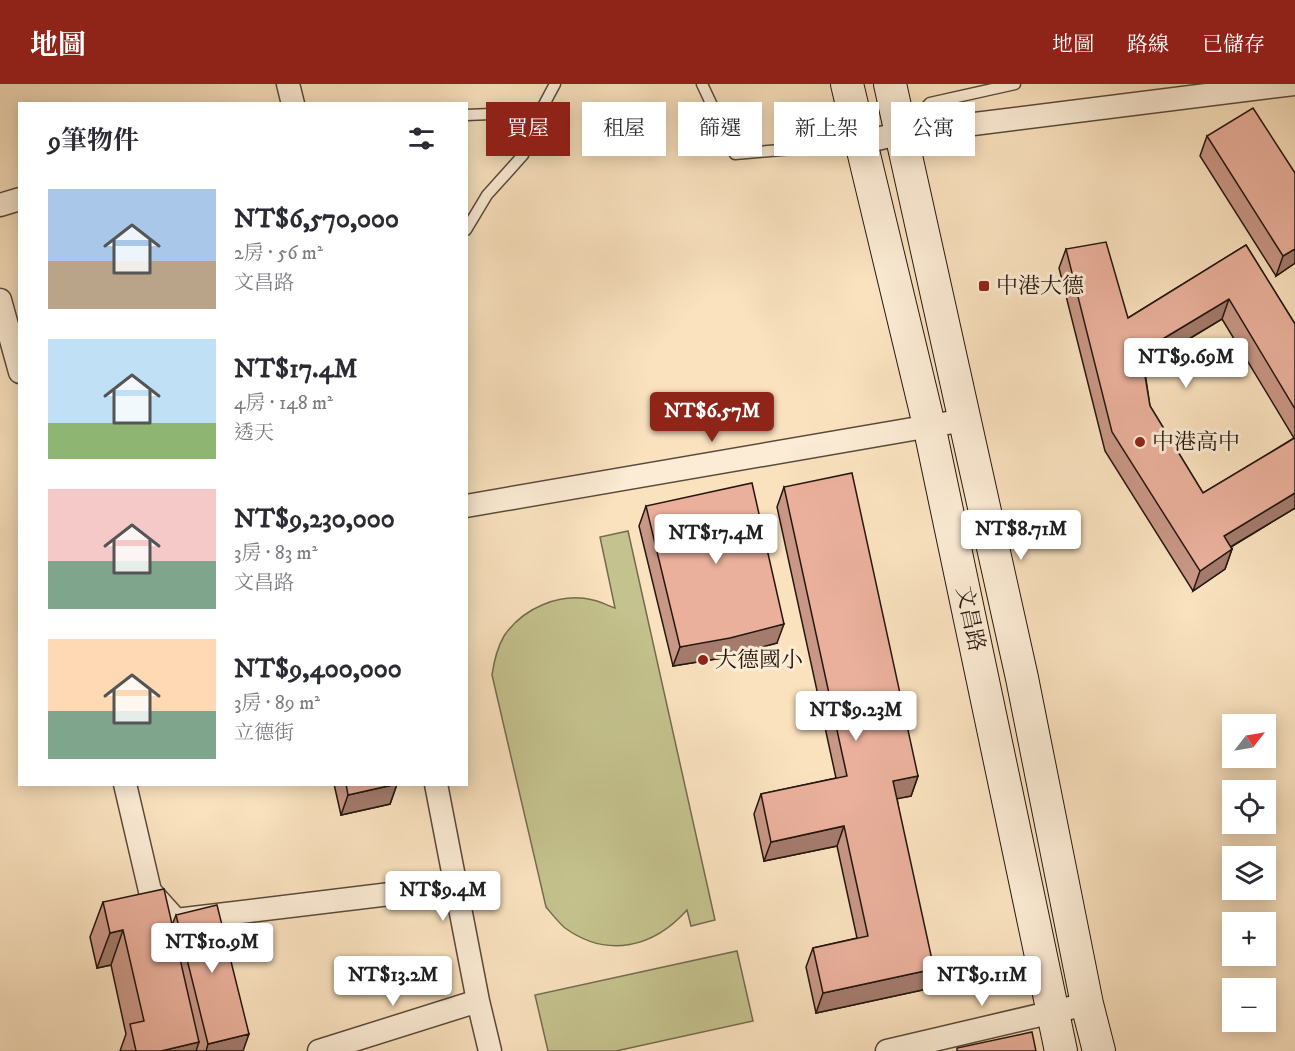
<!DOCTYPE html>
<html lang="zh-TW">
<meta charset="utf-8">
<style>
body{margin:0;font-family:"IM FELL DW Pica","Noto Serif TC",serif;background:#f7f7f7;color:#2b2b33;height:100vh;display:flex;flex-direction:column;font-size:22px;white-space:nowrap}
*{box-sizing:border-box;margin:0}
p{font-size:20px;color:#7c7c81}
.icon{flex:none;width:33px;height:33px;fill:none;stroke:currentColor;stroke-width:2;stroke-linecap:round;stroke-linejoin:round}
.map{position:relative;flex:1;overflow:hidden}
.drawer{position:absolute;left:18px;top:18px;width:450px;height:684px;display:flex;flex-direction:column;background:#fff;border-radius:0px;box-shadow:0 3px 15px #0003}
.drawer>*{flex:none}
.hud{position:absolute;left:486px;top:18px;width:570px;height:54px;display:flex;gap:12px}
.needle{width:39px;rotate:59deg}
.tools{position:absolute;left:1222px;top:630px;display:grid;gap:12px}
.tools a{display:grid;place-items:center;width:54px;height:54px;border-radius:0px;background:#fff;box-shadow:0 3px 15px #0003;font-size:30px}
.price{position:absolute;translate:-50% -51px;padding:0 14px;border-radius:6px;background:#fff;color:#222;font-size:20px;line-height:39px;filter:drop-shadow(0 2px 3px #0008)}
.price::after{content:'';position:absolute;left:50%;top:36px;width:18px;height:14px;margin-left:-9px;background:inherit;clip-path:polygon(0 0,100% 0,50% 100%)}
.price.on{background:#8f2418;color:#fff}
ul{padding:0;list-style:none}
li{display:flex;align-items:center;gap:18px;height:150px;padding:0 30px}
li span{display:grid;place-items:center;flex:none;width:168px;height:120px;border-radius:0px;color:#555}
li>.icon{margin-inline-start:auto}
span .icon{width:72px;height:72px;fill:#fffc;stroke-width:1}
li b{font-size:26px}
h2{display:flex;justify-content:space-between;align-items:center;height:72px;padding:0 30px;font-size:26px}
.pill{padding:0 21px;border-radius:0px;background:#fff;box-shadow:0 3px 15px #0003;font-size:21px;line-height:54px}
.pill.on{background:#8f2418;color:#fff}
header{display:flex;align-items:center;gap:36px;box-sizing:border-box;height:84px;padding:0 30px;background:#8f2418;color:#fff}
header strong{font-size:28px}
nav{display:flex;gap:33px;margin-inline-start:auto;font-size:21px}
.map>svg:first-child{display:block}
</style>
<header>
<strong>地圖</strong>
<nav><a>地圖</a><a>路線</a><a>已儲存</a></nav>
</header>
<div class="map">
<svg width="1295" height="967" viewBox="0 0 1295 967">
<rect width="100%" height="100%" fill="#fae2bf"/>
<filter id="stains"><feTurbulence type="fractalNoise" baseFrequency=".00333" numOctaves="4"/><feColorMatrix values="0 0 0 0 .2 0 0 0 0 .09 0 0 0 0 .02 0 0 0 .5 -.17"/></filter>
<radialGradient id="worn" r=".72"><stop offset=".6" stop-color="#630" stop-opacity="0"/><stop offset="1" stop-color="#630" stop-opacity=".3"/></radialGradient>
<path fill="#c4c28e" stroke="#746c4e" stroke-width="1.5" d="M628,447L715,836L691,842L687,826C654,863 608,875 565,844C558,838 552,830 546,823L492,591C494,577 497,564 504,552C523,524 560,508 593,516C600,517 608,522 615,524L600,453Z
M737,867L753,937L616,967H548L535,911Z"/>
<g fill="none" stroke-linecap="round" stroke-linejoin="round">
<g stroke="#5a4a3b" stroke-width="13">
<path id="lane" d="M702,0L735,70L860,59
M466,31L540,28L555,0
M906,45L930,19L1015,0
M466,146L487,111L523,71L540,28"/>
</g>
<g stroke="#5a4a3b" stroke-width="25">
<path id="street" d="M288,0L293,20
M860,59L902,49L1294,0
M0,121L20,115
M0,216L20,288
M466,422L965,336
M125,700L150,807L176,836L456,802
M436,700L478,917L490,967
M319,967L478,917
M887,967L1087,920"/>
</g>
<g stroke="#25170f" stroke-width="34">
<path id="secondary" d="M847,0L929,341L1061,967
M890,0L1022,594L1087,920L1099,967"/>
</g>
<use href="#lane" stroke="#fcecd5" stroke-width="10"/>
<use href="#street" stroke="#fcecd5" stroke-width="22"/>
<use href="#secondary" stroke="#fcecd5" stroke-width="32"/>
</g>
<path fill="#c99786" stroke="#25170f" stroke-width="1.5" fill-rule="evenodd" d="M1207,52L1295,179L1276,192L1200,72Z
M1246,161L1295,240V424L1231,463L1232,465L1225,485L1193,507L1105,367L1059,184L1066,165L1128,234ZM1222,235L1294,354L1203,409L1150,322L1144,282Z
M784,403L918,692L911,712L897,714L927,905L816,929L806,883L813,864L857,854L837,762L764,777L754,730L761,710L836,694L777,423Z
M646,422L777,559L722,574L673,582L639,442Z
M334,700H397L390,720L341,731Z
M103,818L172,841L176,831L243,967H120L126,950L111,881L97,884L90,853Z"/>
<path fill="#a47b6d" stroke="#25170f" stroke-width="1.5" d="M1295,165V179L1276,192L1283,172Z
M1229,215L1222,235L1134,288L1141,268Z
M1295,409V424L1217,471L1224,452Z
M1232,465L1225,485L1193,507L1200,487Z
M784,540L777,559L722,574L673,582L680,563Z
M918,692L911,712L886,717L893,697Z
M397,700L390,720L341,731L348,711Z
M844,742L837,762L764,777L771,758Z
M123,846L111,881L97,884L110,849Z
M934,885L927,905L816,929L823,909Z
M249,950L243,967H206L208,960Z
M199,958L196,967H161Z"/>
<path fill="#eab09c" stroke="#25170f" stroke-width="1.5" d="M1253,24L1295,89V165L1283,172L1207,52Z
M1106,158L1128,234L1246,161L1295,240V325L1229,215L1141,268L1150,322L1203,409L1295,354V409L1224,452L1232,465L1200,487L1112,348L1066,165Z
M852,389L918,692L893,697L934,885L823,909L813,864L868,852L844,742L771,758L761,710L847,692L784,403Z
M752,399L784,540L730,554L680,563L646,422Z
M346,700H397L348,711Z
M164,805L199,958L161,967H136L130,940L144,937L123,846L110,849L103,818Z
M217,821L249,950L208,960L176,831Z
M1032,948L1036,967H957V964Z"/>
<g fill="#8f2418" stroke="#fcecd5" stroke-width="2">
<rect x="978" y="196" width="12" height="12" rx="3"/>
<circle cx="1140" cy="358" r="6"/>
<circle cx="703" cy="576" r="6"/>
</g>
<g text-anchor="middle" dominant-baseline="central" stroke-width="6" stroke-linejoin="round" paint-order="stroke">
<g font-size="22" fill="#25170f" stroke="#fcecd5" text-anchor="start">
<text x="996" y="202">中港大德</text>
<text x="1152" y="358">中港高中</text>
<text x="715" y="576">大德國小</text>
</g>
<g font-size="22" fill="#25170f" stroke="#fcecd5">
<text transform="translate(970 535) rotate(78)">文昌路</text>
</g>
</g>
<rect width="100%" height="100%" filter="url(#stains)"/>
<rect width="100%" height="100%" fill="url(#worn)"/>
</svg>
<div class="tools">
<a><svg class="needle" viewBox="-14 -14 28 28"><path d="M0-13l5 13h-10z" fill="#e53935"/><path d="M0 13l5-13h-10z" fill="#7c7c81"/></svg></a>
<a><svg class="icon" aria-label="locate" viewBox="0 0 24 24"><circle cx="12" cy="12" r="6"/><path d="M12 2v4M12 18v4M2 12h4M18 12h4"/></svg></a>
<a><svg class="icon" aria-label="layers" viewBox="0 0 24 24"><path d="M12 4l9 5-9 5-9-5zM3 14l9 5 9-5"/></svg></a>
<a>+</a>
<a>−</a>
</div>
<b class="price" style="left:1186px;top:305px">NT$9.69M</b>
<b class="price on" style="left:712px;top:359px">NT$6.57M</b>
<b class="price" style="left:1021px;top:477px">NT$8.71M</b>
<b class="price" style="left:716px;top:481px">NT$17.4M</b>
<b class="price" style="left:856px;top:658px">NT$9.23M</b>
<b class="price" style="left:443px;top:838px">NT$9.4M</b>
<b class="price" style="left:212px;top:890px">NT$10.9M</b>
<b class="price" style="left:393px;top:923px">NT$13.2M</b>
<b class="price" style="left:982px;top:923px">NT$9.11M</b>
<div class="hud">
<a class="pill on">買屋</a>
<a class="pill">租屋</a>
<a class="pill">篩選</a>
<a class="pill">新上架</a>
<a class="pill">公寓</a>
</div>
<section class="drawer">
<h2>9筆物件<svg class="icon" aria-label="filters" viewBox="0 0 24 24"><path d="M4 7h16M4 17h16"/><circle cx="9" cy="7" r="2"/><circle cx="15" cy="17" r="2"/></svg></h2>
<ul>
<li><span style="background:linear-gradient(#a9c7e8 60%,#b9a48a 0)"><svg class="icon" aria-label="home" viewBox="0 0 24 24"><path d="M3 11l9-7 9 7M6 9v11h12V9"/></svg></span><div><b>NT$6,570,000</b><p>2房 · 56 m²</p><p>文昌路</p></div></li>
<li><span style="background:linear-gradient(#bfe0f5 70%,#8fb573 0)"><svg class="icon" aria-label="home" viewBox="0 0 24 24"><path d="M3 11l9-7 9 7M6 9v11h12V9"/></svg></span><div><b>NT$17.4M</b><p>4房 · 148 m²</p><p>透天</p></div></li>
<li><span style="background:linear-gradient(#f6c9c9 60%,#7fa58c 0)"><svg class="icon" aria-label="home" viewBox="0 0 24 24"><path d="M3 11l9-7 9 7M6 9v11h12V9"/></svg></span><div><b>NT$9,230,000</b><p>3房 · 83 m²</p><p>文昌路</p></div></li>
<li><span style="background:linear-gradient(#ffd9b3 60%,#7fa58c 0)"><svg class="icon" aria-label="home" viewBox="0 0 24 24"><path d="M3 11l9-7 9 7M6 9v11h12V9"/></svg></span><div><b>NT$9,400,000</b><p>3房 · 89 m²</p><p>立德街</p></div></li>
</ul>
</section>
</div>
